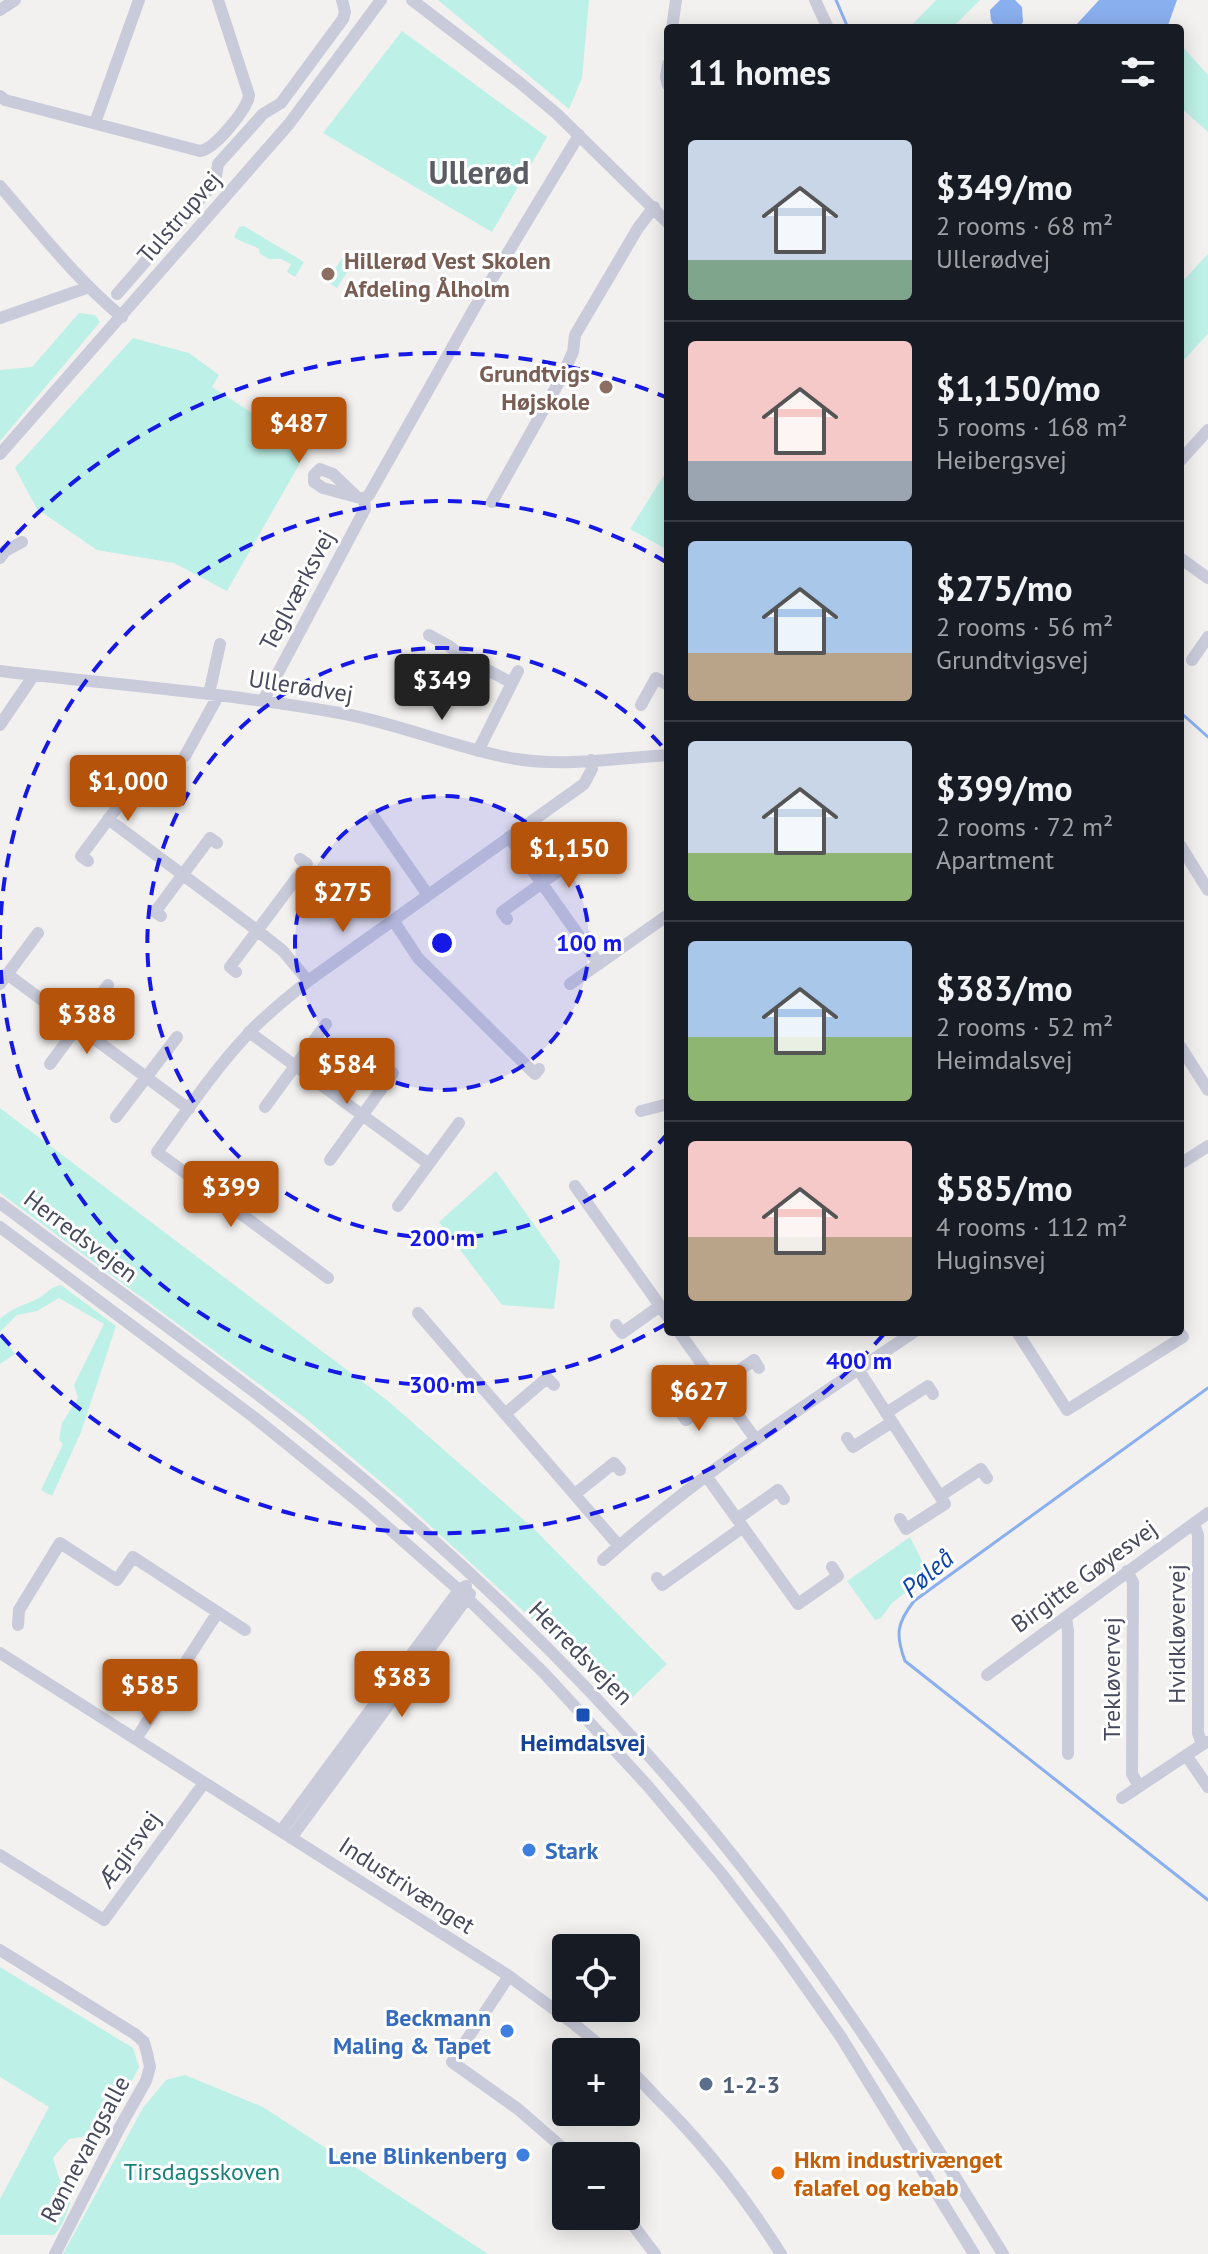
<!DOCTYPE html>
<meta charset="utf-8">
<style>
body{margin:0;font-family:"PT Sans",sans-serif;background:#20242c;color:#f1f3f6;height:100vh;display:flex;flex-direction:column;font-size:30px;white-space:nowrap}
*{box-sizing:border-box;margin:0}
p{font-size:26px;color:#9ea1a6}
.icon{flex:none;width:44px;height:44px;fill:none;stroke:currentColor;stroke-width:2;stroke-linecap:round;stroke-linejoin:round}
.map{position:relative;flex:1;overflow:hidden}
.details{position:absolute;left:664px;top:24px;width:520px;height:1312px;display:flex;flex-direction:column;background:#171b24;border-radius:8px;box-shadow:0 4px 20px #0003}
.details>*{flex:none}
.controls{position:absolute;left:552px;top:1934px;display:grid;gap:16px}
.controls a{display:grid;place-items:center;width:88px;height:88px;border-radius:8px;background:#171b24;box-shadow:0 4px 20px #0003;font-size:40px}
.price{position:absolute;translate:-50% -68px;padding:0 18px;border-radius:8px;background:#b45309;color:#fff;font-size:26px;line-height:52px;filter:drop-shadow(0 2px 4px #0008)}
.price::after{content:'';position:absolute;left:50%;top:48px;width:24px;height:18px;margin-left:-12px;background:inherit;clip-path:polygon(0 0,100% 0,50% 100%)}
.price.active{background:#222;color:#fff}
ul{padding:0;list-style:none}
li{display:flex;align-items:center;gap:24px;height:200px;padding:0 24px}
li+li{border-top:2px solid #363941}
li span{display:grid;place-items:center;flex:none;width:224px;height:160px;border-radius:8px;color:#555}
li>.icon{margin-inline-start:auto}
span .icon{width:96px;height:96px;fill:#fffc;stroke-width:1}
li b{font-size:34px}
h2{display:flex;justify-content:space-between;align-items:center;height:96px;padding:0 24px;font-size:34px}
.map>svg:first-child{display:block}
</style>
<div class="map">
<svg width="1208" height="2254" viewBox="0 0 1208 2254">
<rect width="100%" height="100%" fill="#f2f1ef"/>
<path fill="#bdf0e6" d="M438,0H589L582,78L569,109Z
M936,0H980L952,28H935L927,24L923,28H909Z
M402,31L547,137L492,232L323,133Z
M1180,44L1208,75V132L1180,107Z
M244,226L304,262L295,277L287,272L291,264L281,259H269L260,254L259,249C251,244 242,243 234,237L239,227Z
M1208,254V334L1180,364V284Z
M342,258L352,264L337,288L327,282Z
M79,313L95,315L100,322L0,441V370L32,367Z
M133,338L189,353L219,375L212,387L308,449L227,591L174,563L97,550L37,509L15,468Z
M668,469V550L630,529Z
M0,1108L388,1401L533,1528L667,1664L622,1707L579,1662L400,1498L304,1417L0,1193Z
M496,1171L560,1261L554,1309L502,1305L439,1222Z
M61,1285L116,1326L81,1432L52,1496L41,1490L63,1444L59,1440L62,1423L78,1398L74,1385L104,1324L59,1298L37,1311L17,1315L0,1332V1319C15,1306 21,1307 37,1299C47,1294 49,1287 61,1285Z
M0,1333L15,1354L0,1364Z
M910,1537L929,1575L892,1603L881,1618L875,1620L847,1581Z
M0,1967L133,2048L139,2067L105,2133L69,2139L53,2158L59,2178L73,2192C69,2207 65,2224 54,2235H0V2199L49,2107L0,2077Z
M185,2075L263,2107L488,2254H63L143,2108L166,2080Z"/>
<path fill="#8aafee" d="M1000,0H1015L1022,7L1023,22L1019,28H995L991,20L990,10Z
M1099,0H1177L1167,28H1076V25Z"/>
<g fill="none" stroke-linecap="round" stroke-linejoin="round">
<path stroke="#8aafee" stroke-width="3" d="M836,0L848,28
M1180,712L1208,737
M1208,1388L914,1601C897,1623 895,1634 905,1661L1208,1900"/>
<path stroke="#c9cbda" stroke-width="12" d="M412,0L519,82L557,114L668,223
M815,0L828,28
M0,10L15,0
M672,28L676,0
M668,64L666,77L668,85
M0,96L5,100L200,151C215,149 242,114 248,100L249,95L218,0
M95,123L139,0
M0,186C39,231 76,279 122,317
M117,294L215,182L218,164L263,114L281,103L343,19L345,12L342,0
M0,318L89,287
M0,454L289,124L381,0
M1180,461L1208,430
M355,495L333,474L320,469L314,475V482L323,488L364,499L369,495L475,307L579,135
M492,502L559,382L573,352L575,335L638,228L654,207
M0,558L5,551L22,542
M1180,558L1208,578
M429,635L449,646L463,657L512,683
M1192,660L1208,637
M0,671C115,685 231,693 345,714C403,725 458,749 516,759C565,767 619,758 668,755
M209,694L220,644
M263,701L365,509L364,499
M641,705L656,678L668,685
M0,725L34,675
M478,751L518,671
M185,756L218,696
M373,816L428,895
M108,819L258,931L283,951L308,981
M509,837L599,964
M1180,845L1208,890
M88,861L81,856L137,781
M161,916L155,912L210,838L217,843
M507,919L502,912L611,833L617,841
M393,920L418,958L535,1074L539,1069
M236,972L230,967L307,864L300,859
M7,974L189,1109
M0,984L38,933
M570,984L668,915
M249,1032L429,1164
M1180,1046L1208,1090
M50,1064L108,985
M265,1107L326,1024
M641,1111L668,1104
M116,1117L177,1037
M330,1160L393,1073
M1180,1164L1208,1146
M575,1186L668,1317
M0,1203C133,1303 271,1398 397,1508C545,1636 682,1781 797,1940C871,2041 937,2147 1003,2254
M398,1206L459,1123
M0,1227L255,1418L360,1503L459,1590L543,1672L647,1785L721,1873L779,1949L841,2037L974,2254
M328,1278L157,1152C186,1112 214,1070 248,1034C266,1014 287,998 308,981L584,784L592,769L591,760
M418,1313L619,1546
M616,1325L622,1333L660,1306
M679,1332L756,1440
M1017,1332L1067,1410L1183,1337L1179,1332
M858,1369L945,1504L906,1529L900,1519
M717,1386L754,1360L759,1368
M680,1411L686,1420L723,1394
M886,1413L928,1386L933,1394
M505,1414L547,1378L554,1385
M847,1438L853,1447L892,1422
M707,1477L798,1604L838,1576L832,1567
M575,1494L614,1463L620,1470
M940,1496L981,1469L987,1478
M737,1519L778,1490L784,1499
M1194,1523L1198,1535V1733L1202,1745
M603,1560C698,1475 808,1403 914,1332
M1127,1571L1133,1582L1132,1774L1139,1786
M657,1578L662,1585L743,1527
M1066,1618L1068,1631V1754
M18,1625L19,1610L60,1543L117,1580L133,1557L245,1630
M0,1653L509,1976L574,2024L608,2052
M987,1675L1208,1513
M136,1739L218,1612
M1186,1755L1208,1787
M1122,1798L1206,1742
M281,1831L459,1590L466,1586
M291,1838L470,1594
M0,1855L104,1920L204,1783
M0,1950L135,2034L144,2042L147,2053L150,2067L146,2081L120,2127L55,2254
M509,1976L452,2062L518,2109L572,2156
M626,2067C637,2076 647,2087 657,2098C705,2145 745,2197 781,2254
M626,2216L655,2254"/>
</g>
<circle cx="442" cy="943" r="147" fill="#1619e5" fill-opacity=".12"/>
<g fill="none" stroke="#1619e5" stroke-width="4" stroke-dasharray="14 10">
<circle cx="442" cy="943" r="147"/>
<path d="M668 1133A295 295 0 1 1 668 753"/>
<path d="M666 1324A442 442 0 0 1 0 947M0 939A442 442 0 0 1 666 562"/>
<path d="M884 1334A590 590 0 0 1 0 1334M0 552A590 590 0 0 1 668 398"/>
</g>
<g fill="#8d6e63" stroke="#fff" stroke-width="3">
<circle cx="328" cy="274" r="8"/>
<circle cx="606" cy="387" r="8"/>
</g>
<rect fill="#1a4fb4" stroke="#fff" stroke-width="3" x="575" y="1707" width="16" height="16" rx="4"/>
<g fill="#3f7fe0" stroke="#fff" stroke-width="3">
<circle cx="529" cy="1850" r="8"/>
<circle cx="507" cy="2031" r="8"/>
<circle cx="523" cy="2155" r="8"/>
</g>
<circle fill="#5c6f8a" stroke="#fff" stroke-width="3" cx="706" cy="2084" r="8"/>
<circle fill="#e8710a" stroke="#fff" stroke-width="3" cx="778" cy="2173" r="8"/>
<g text-anchor="middle" dominant-baseline="central" stroke-width="6" stroke-linejoin="round" paint-order="stroke">
<g font-size="24" fill="#47495d" stroke="#fff">
<text transform="translate(179 217) rotate(-49)">Tulstrupvej</text>
<text transform="translate(297 590) rotate(-62)">Teglværksvej</text>
<text transform="translate(301 686) rotate(9)">Ullerødvej</text>
<text transform="translate(81 1236) rotate(37)">Herredsvejen</text>
<text transform="translate(1084 1576) rotate(-36)">Birgitte Gøyesvej</text>
<text transform="translate(1176 1634) rotate(-90)">Hvidkløvervej</text>
<text transform="translate(581 1653) rotate(45)">Herredsvejen</text>
<text transform="translate(1111 1679) rotate(-90)">Trekløvervej</text>
<text transform="translate(129 1849) rotate(-54)">Ægirsvej</text>
<text transform="translate(407 1885) rotate(33)">Industrivænget</text>
<text transform="translate(85 2149) rotate(-62)">Rønnevangsalle</text>
</g>
<g font-size="24" font-weight="bold" fill="#785e54" stroke="#fff" text-anchor="start">
<text x="344" y="260">Hillerød Vest Skolen<tspan x="344" dy="28">Afdeling Ålholm</tspan></text>
<text x="590" y="373" text-anchor="end">Grundtvigs<tspan x="590" dy="28">Højskole</tspan></text>
</g>
<g font-size="24" font-weight="bold" fill="#164399" stroke="#fff">
<text x="583" y="1742">Heimdalsvej</text>
</g>
<g font-size="24" font-weight="bold" fill="#366cbe" stroke="#fff" text-anchor="end">
<text x="545" y="1850" text-anchor="start">Stark</text>
<text x="491" y="2017">Beckmann<tspan x="491" dy="28">Maling &amp; Tapet</tspan></text>
<text x="507" y="2155">Lene Blinkenberg</text>
</g>
<g font-size="24" font-weight="bold" fill="#4e5e75" stroke="#fff" text-anchor="start">
<text x="722" y="2084">1-2-3</text>
</g>
<g font-size="24" font-weight="bold" fill="#c56008" stroke="#fff" text-anchor="start">
<text x="794" y="2159">Hkm industrivænget<tspan x="794" dy="28">falafel og kebab</tspan></text>
</g>
<g font-size="24" fill="#168179" stroke="#fff">
<text x="202" y="2171">Tirsdagsskoven</text>
</g>
<g font-size="26" font-style="italic" fill="#0a46ae" stroke="#fff">
<text transform="translate(927 1573) rotate(-40)">Pøleå</text>
</g>
<g font-size="32" font-weight="bold" fill="#5c5c65" stroke="#fff">
<text x="479" y="172">Ullerød</text>
</g>
</g>
<circle cx="442" cy="943" r="12" fill="#1619e5" stroke="#fff" stroke-width="4"/>
<g font-size="24" text-anchor="middle" font-weight="bold" fill="#1619e5" stroke="#fff" stroke-width="6" stroke-linejoin="round" paint-order="stroke">
<text x="589" y="951">100 m</text>
<text x="442" y="1246">200 m</text>
<text x="859" y="1369">400 m</text>
<text x="442" y="1393">300 m</text>
</g>
</svg>
<div class="controls">
<a><svg class="icon" aria-label="locate" viewBox="0 0 24 24"><circle cx="12" cy="12" r="6"/><path d="M12 2v4M12 18v4M2 12h4M18 12h4"/></svg></a>
<a>+</a>
<a>−</a>
</div>
<b class="price" style="left:299px;top:465px">$487</b>
<b class="price active" style="left:442px;top:722px">$349</b>
<b class="price" style="left:128px;top:823px">$1,000</b>
<b class="price" style="left:569px;top:890px">$1,150</b>
<b class="price" style="left:343px;top:934px">$275</b>
<b class="price" style="left:87px;top:1056px">$388</b>
<b class="price" style="left:347px;top:1106px">$584</b>
<b class="price" style="left:231px;top:1229px">$399</b>
<b class="price" style="left:699px;top:1433px">$627</b>
<b class="price" style="left:402px;top:1719px">$383</b>
<b class="price" style="left:150px;top:1727px">$585</b>
<section class="details">
<h2>11 homes<svg class="icon" aria-label="filters" viewBox="0 0 24 24"><path d="M4 7h16M4 17h16"/><circle cx="9" cy="7" r="2"/><circle cx="15" cy="17" r="2"/></svg></h2>
<ul>
<li><span style="background:linear-gradient(#c9d6e8 75%,#7fa58c 0)"><svg class="icon" aria-label="home" viewBox="0 0 24 24"><path d="M3 11l9-7 9 7M6 9v11h12V9"/></svg></span><div><b>$349/mo</b><p>2 rooms · 68 m²</p><p>Ullerødvej</p></div></li>
<li><span style="background:linear-gradient(#f6c9c9 75%,#9aa5b1 0)"><svg class="icon" aria-label="home" viewBox="0 0 24 24"><path d="M3 11l9-7 9 7M6 9v11h12V9"/></svg></span><div><b>$1,150/mo</b><p>5 rooms · 168 m²</p><p>Heibergsvej</p></div></li>
<li><span style="background:linear-gradient(#a9c7e8 70%,#b9a48a 0)"><svg class="icon" aria-label="home" viewBox="0 0 24 24"><path d="M3 11l9-7 9 7M6 9v11h12V9"/></svg></span><div><b>$275/mo</b><p>2 rooms · 56 m²</p><p>Grundtvigsvej</p></div></li>
<li><span style="background:linear-gradient(#c9d6e8 70%,#8fb573 0)"><svg class="icon" aria-label="home" viewBox="0 0 24 24"><path d="M3 11l9-7 9 7M6 9v11h12V9"/></svg></span><div><b>$399/mo</b><p>2 rooms · 72 m²</p><p>Apartment</p></div></li>
<li><span style="background:linear-gradient(#a9c7e8 60%,#8fb573 0)"><svg class="icon" aria-label="home" viewBox="0 0 24 24"><path d="M3 11l9-7 9 7M6 9v11h12V9"/></svg></span><div><b>$383/mo</b><p>2 rooms · 52 m²</p><p>Heimdalsvej</p></div></li>
<li><span style="background:linear-gradient(#f6c9c9 60%,#b9a48a 0)"><svg class="icon" aria-label="home" viewBox="0 0 24 24"><path d="M3 11l9-7 9 7M6 9v11h12V9"/></svg></span><div><b>$585/mo</b><p>4 rooms · 112 m²</p><p>Huginsvej</p></div></li>
</ul>
</section>
</div>
